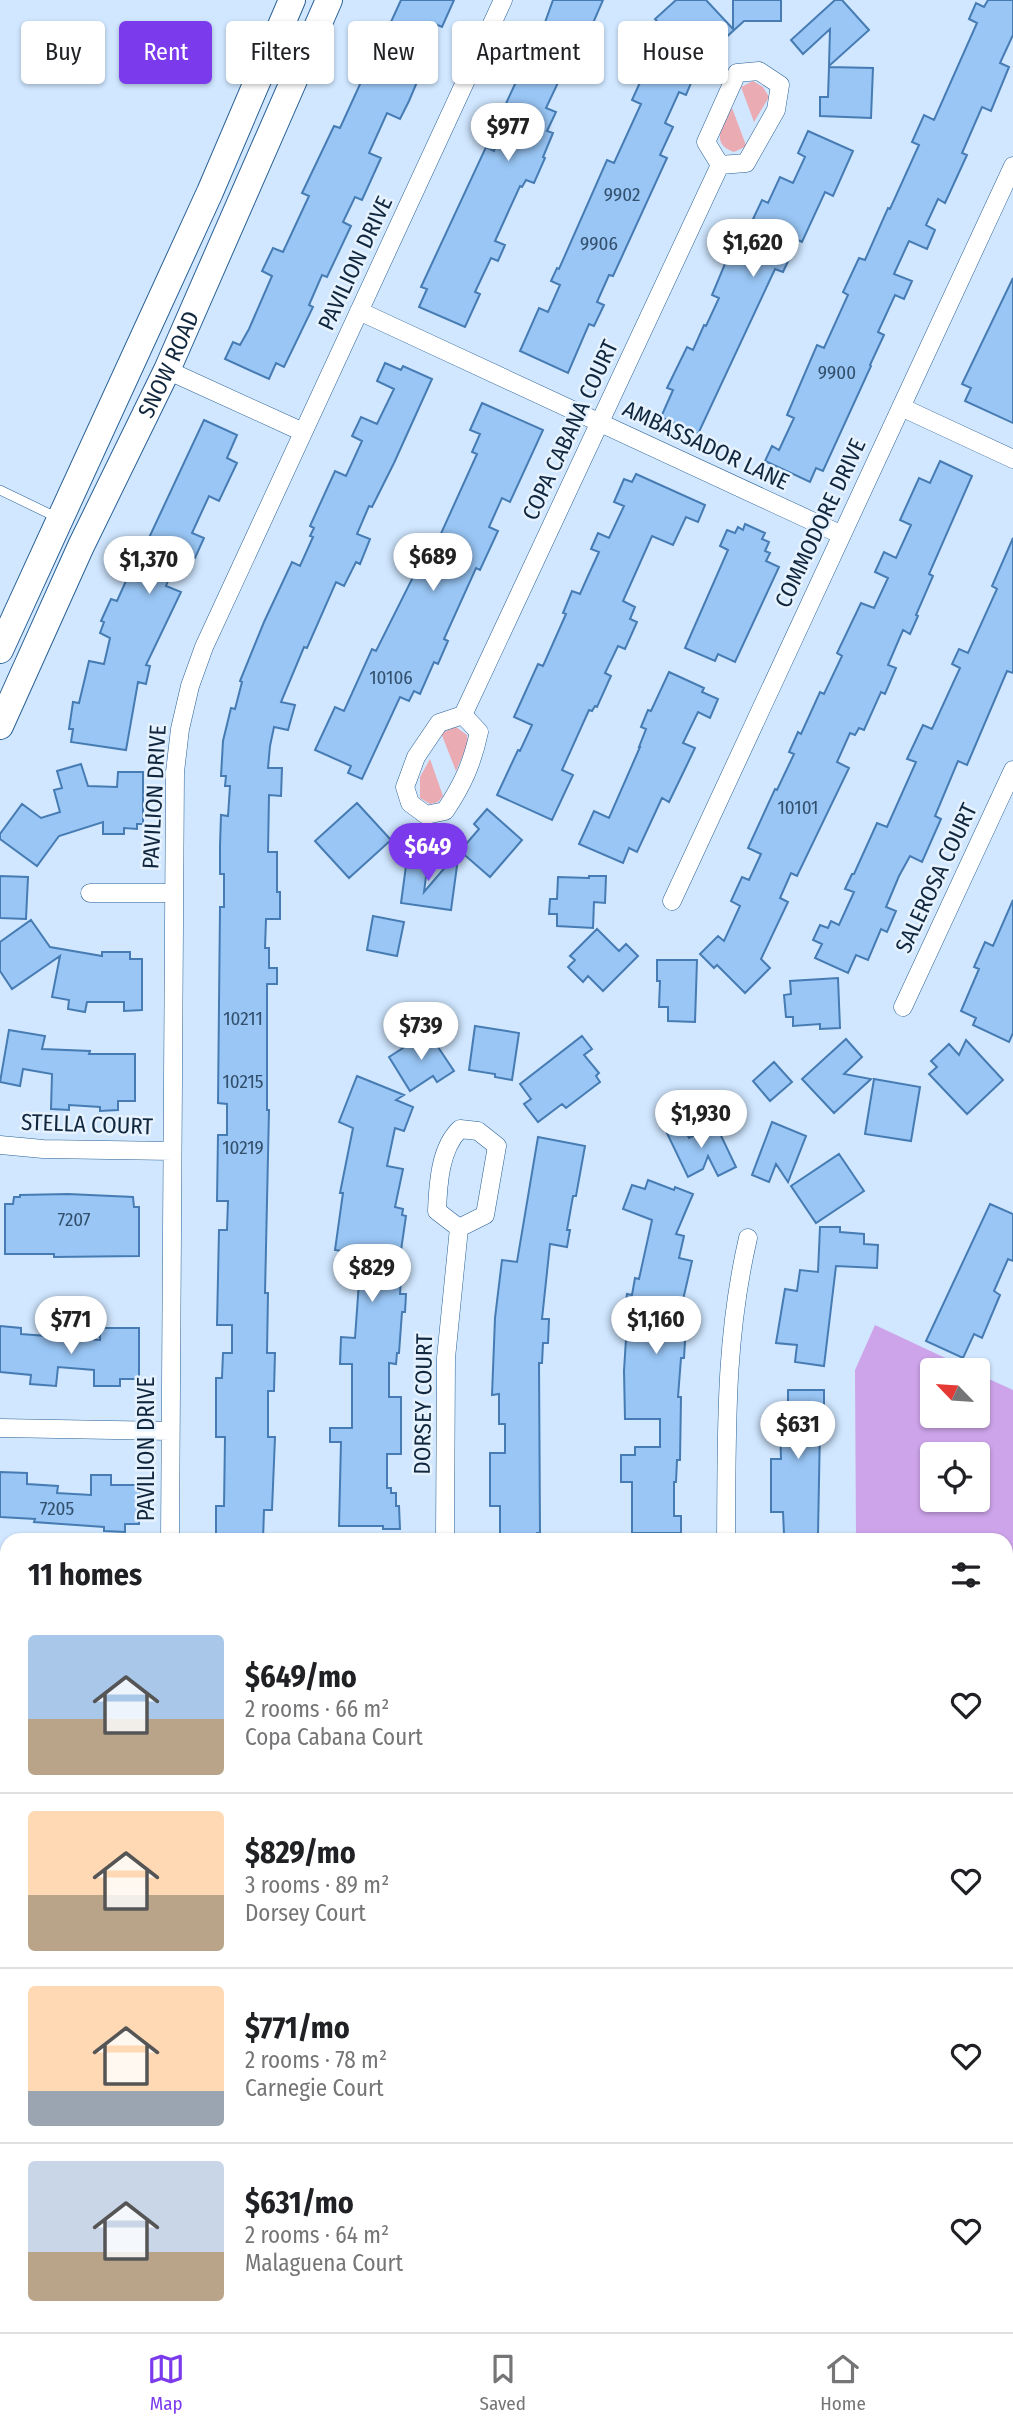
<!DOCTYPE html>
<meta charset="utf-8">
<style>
body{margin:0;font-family:"Fira Sans Condensed",sans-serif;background:#f2f2f2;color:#202124;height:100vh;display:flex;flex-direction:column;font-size:26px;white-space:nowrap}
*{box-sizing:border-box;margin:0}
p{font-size:23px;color:#757577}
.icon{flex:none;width:38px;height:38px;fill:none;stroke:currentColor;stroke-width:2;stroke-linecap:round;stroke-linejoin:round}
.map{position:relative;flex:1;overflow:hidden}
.sheet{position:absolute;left:0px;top:1533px;width:1013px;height:800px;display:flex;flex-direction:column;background:#fff;border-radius:21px 21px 0 0;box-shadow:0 2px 5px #0004}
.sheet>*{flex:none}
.guide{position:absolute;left:21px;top:21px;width:971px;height:63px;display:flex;gap:14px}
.needle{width:46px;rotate:295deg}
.fabs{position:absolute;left:920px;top:1358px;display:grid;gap:14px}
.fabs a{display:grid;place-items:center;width:70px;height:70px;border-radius:7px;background:#fff;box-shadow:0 2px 5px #0004;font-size:35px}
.price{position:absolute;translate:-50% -60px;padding:0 16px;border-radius:24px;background:#fff;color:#222;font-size:23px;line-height:46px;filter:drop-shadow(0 2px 4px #0008)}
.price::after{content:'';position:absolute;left:50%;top:42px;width:21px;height:16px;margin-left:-10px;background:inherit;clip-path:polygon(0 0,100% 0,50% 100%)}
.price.active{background:#7c3aed;color:#fff}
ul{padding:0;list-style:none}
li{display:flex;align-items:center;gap:21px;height:175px;padding:0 28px}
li+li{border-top:2px solid #e0e0e0}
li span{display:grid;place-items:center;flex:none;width:196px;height:140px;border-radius:7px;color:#555}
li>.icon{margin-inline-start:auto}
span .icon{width:84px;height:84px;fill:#fffc;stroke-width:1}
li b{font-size:30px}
h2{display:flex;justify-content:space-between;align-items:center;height:84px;padding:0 28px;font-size:30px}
.tag{padding:0 24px;border-radius:7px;background:#fff;box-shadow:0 2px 5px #0004;font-size:24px;line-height:63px}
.tag.active{background:#7c3aed;color:#fff}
.tab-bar{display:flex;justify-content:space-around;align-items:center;height:98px;border-top:2px solid #e0e0e0;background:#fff;font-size:19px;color:#757577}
.tab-bar a{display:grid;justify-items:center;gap:4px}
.tab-bar .active{color:#7c3aed}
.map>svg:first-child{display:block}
</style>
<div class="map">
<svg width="1013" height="2332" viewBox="0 0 1013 2332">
<rect width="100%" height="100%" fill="#d0e7ff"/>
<path fill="#ebabb3" d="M753,81L763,87L769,97L754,122L741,87Z
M732,108L746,145L745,147L734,152C709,143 723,126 732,108Z
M456,727L467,735L468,744L456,771L441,733Z
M430,759L443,796L438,802L430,804L420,798V777Z"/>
<path fill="#cda4ea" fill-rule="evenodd" d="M875,1325L971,1370H933V1416H978V1374L1013,1390V1593H1006V1540H856L855,1370ZM933,1454H978V1500H933Z"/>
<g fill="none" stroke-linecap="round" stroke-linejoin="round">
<path stroke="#cda4ea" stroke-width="19" d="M1006,2164H1013
M0,2286L7,2285
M1006,2324L1013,2323
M940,2332L990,2326"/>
</g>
<path fill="#99c6f5" stroke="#467cb3" stroke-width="2" d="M401,0H454L442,27L431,22L408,70L420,75L409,101L400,119L387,113L369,153L381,158L362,200L355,197L343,222L351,226L327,277L322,275L309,305L313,307L284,367L276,363L269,379L225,359L233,342L240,345L249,329L272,276L262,271L273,248L283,252L309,196L302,193L334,126L340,128L367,69L359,65L370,41L380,46Z
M553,0H603L590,30L603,35L592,59L577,53L567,74L563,72L546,108L556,112L547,131L553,133L543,157L545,158L534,183L526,180L522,187L520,186L495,241L505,245L498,261L491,258L475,292L480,294L465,327L419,307L427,289L421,287L486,147L494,151L510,113L503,110L535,41L538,42Z
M676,0H706L733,29V0H781V21H744L711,51L698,38L684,51L655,19Z
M835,0H842L869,30L829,66L830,29L803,54L791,40Z
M988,0H1013V35L1000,63L1009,67L991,111L982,107L962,153L967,155L945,203L938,199L926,225L935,230L927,249L909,241L894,274L912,281L904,299L895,295L878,332L884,335L870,365L871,366L823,471L816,468L810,482L765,461L772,446L779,450L794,418L787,415L817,345L824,348L848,295L843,292L859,258L865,260L888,208L890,209L919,145L912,142L924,115L934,120L977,23L969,19L976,3L984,7Z
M652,56L694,76L686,95L679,92L665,123L673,127L660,155L667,158L613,276L609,275L597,302L604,305L594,326L589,324L568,373L520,351L539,308L548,312L560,285L551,281L557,268L559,269L607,160L614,163L641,104L632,100Z
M829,67L873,68L871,118L820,116V97H828Z
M808,131L853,151L833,196L825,192L802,242L798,240L783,272L775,269L698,434L661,417L673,390L667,388L687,347L693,350L704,325L706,326L719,298L712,295L732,247L743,252L757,221L753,219L762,200L768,203L780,177L793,183L805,157L798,153Z
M1013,278V423L965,401L971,388L962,384Z
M385,363L401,370L403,366L432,379L394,463L372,507L369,506L357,534L370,539L360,564L356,562L344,586L336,582L307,648L304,647L281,702L295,705L288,730L274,727L270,746L268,768H282L281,796L269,795L268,852H277V892H280V919H266L265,948H269V968H277V984H267V1110H269L265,1293H268L267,1353H275L274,1391H268V1437H275L272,1510H264L263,1540H216V1506H224L225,1437H216V1378H222L223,1353H232V1325H217L219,1230H227L228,1201H217L218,1135H227V1104L218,1103L220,907H224V874H220V846L221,815L228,816L230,786H225L226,776H221L223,741L231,708L235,709L242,682L240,681L264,622L292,562L300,566L313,537L310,536L314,528L310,526L335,471L346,476L362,441L352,436L361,417L377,424L394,389L377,381Z
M482,403L543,430L510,502L502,498L489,527L498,531L480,570L476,568L444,639L448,641L438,664L434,662L420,694L414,691L409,701L400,697L362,779L348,773L351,766L315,750L335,707L344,711L372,649L376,651L424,555L430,558L477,454L472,452L480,434L470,430Z
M204,420L237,435L227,458L237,463L219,501L209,496L192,533L204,538L195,558L178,550L165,579L168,581L166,586L181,592L146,665L150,666L146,684L138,682L126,750L71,742L73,729H69L73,702L79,703L89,661L104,664L110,638L100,633L104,622L101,621L111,599L117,601L138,554L141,555Z
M940,461L972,476L929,574L933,576L916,615L918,616L910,634L903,630L888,665L896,668L885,694L881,692L864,730L859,728L855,735L850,733L837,762L849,768L797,876L791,873L780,898L788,902L761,959L770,968L745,993L717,965L714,968L700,954L718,936L724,941L740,906L731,901L742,877L749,880L761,854L748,848L775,789L777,790L794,754L789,752L798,732L801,734L820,692L824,694L842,656L837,653L861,603L874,608L888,578L875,572L884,552L896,558L911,525L900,520L919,478L930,483Z
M636,474L705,505L698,522L686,517L673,545L652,536L623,601L635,607L630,619L637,622L625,649L618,646L605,673L611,676L597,707L595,706L592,711L589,710L562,770L573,775L552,820L497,795L518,750L520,751L532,725L514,717L538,664L543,666L566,614L563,613L572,591L580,594L588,576L599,552L591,549L598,533L609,538L624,506L614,502L624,479L632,482Z
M745,524L765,533L762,539L769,542L765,551L770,553L766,561L779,567L735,662L718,654L715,661L685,648L728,550L720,546L727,530L735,533L738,527L743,530Z
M1013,538V673L1007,671L967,765L958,761L935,816L941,819L922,862L910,856L899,876L886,907L896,911L887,932L881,929L868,960L856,955L848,973L815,958L822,944L813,940L820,925L828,928L831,921L839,925L854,892L845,889L852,874H854L877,823L887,827L916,762L907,759L923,725L932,729L960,668L952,664L959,649L968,653L997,589L992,586Z
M669,672L704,688L702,692L718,699L710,718L698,712L683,743L695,748L684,771L669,802L662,798L637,852L629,848L623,863L579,844L594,811L609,818L640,747H639L646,729L641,727L648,710L651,711Z
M81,764L88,786L117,787L118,772H143V824H137V829L124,828V834H103V822L59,836L37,866L0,839V834L22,804L41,818L60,812L54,790L62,788L57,771Z
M357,803L391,840L349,878L315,841Z
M487,809L522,840L490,877L460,851L479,829L474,824Z
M408,851L429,853L424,892L459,851L451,910L401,903Z
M0,876L28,877L26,919L0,918Z
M589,876H606L605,903L594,902L593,928L557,926V914H549L550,899H557L558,877L589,878Z
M1013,900V1033L1009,1042L973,1025L976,1018L961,1011L979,969L974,967L985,942L993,946Z
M373,916L404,922L397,956L367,950Z
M31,920L50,947L102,956V952H130V959H142V1010L124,1011V1002H87L85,1012L68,1009L69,1000L52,997L60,956L12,989L0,971V942Z
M597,929L619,951L626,944L638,956L603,991L588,976L583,982L568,967L575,960L570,956Z
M657,960H697L695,1022L668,1021V1007H659L660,981H657Z
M838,978L840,1028L820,1029V1024L793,1026V1017H786L784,995L791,994L790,981Z
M475,1026L519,1033L512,1080L495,1077V1074L469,1070Z
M9,1030L45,1036L42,1049L90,1051L89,1054H135V1101H118V1110L100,1111V1107L69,1105V1110L51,1109L52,1074L23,1069L20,1086L0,1082Z
M428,1032L454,1071L437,1082L433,1076L410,1091L389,1057Z
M582,1036L592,1049L584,1055L599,1073L596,1076L600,1082L566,1108L562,1104L538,1122L524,1104L531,1099L520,1084Z
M846,1039L862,1057L844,1074L871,1079L834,1113L802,1079Z
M966,1040L1003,1080L967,1114L929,1074L937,1067L931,1061L949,1044L959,1055Z
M774,1062L792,1082L770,1101L753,1081Z
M357,1076L404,1095L396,1100L413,1107L404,1131L395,1128L387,1166L403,1169L395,1207L403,1209L402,1215L406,1216L399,1264H402L400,1294H406L405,1312H402L399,1353H397L396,1364L389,1363V1397H401V1454H387V1488H391V1493H396V1506H399L400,1529H383V1526H339L341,1442H330V1428H352V1364H340L341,1337L355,1338L361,1254L335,1250L343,1193H340L353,1128L339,1122Z
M874,1079L920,1087L911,1141L865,1134Z
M681,1121L689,1138L716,1125L736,1167L718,1176L708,1156L703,1169L688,1177L665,1129Z
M772,1122L806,1136L788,1182L776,1164L769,1182L752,1175Z
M538,1137L585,1146L576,1196H573L567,1230H570L567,1247L550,1244L542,1319H549L548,1343H543L542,1363H539L540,1533H537V1540H500V1506H490V1453H505V1424H499V1394L492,1395L495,1318L502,1260L517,1262Z
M839,1154L864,1191L816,1223L791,1186Z
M648,1180L674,1190L675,1187L693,1194L676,1234L684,1236L679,1258L692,1261L682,1304L691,1305L686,1324L684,1358H681L678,1397H681L680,1460H677L676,1482H674V1516H681V1533H632V1482H621V1455H635V1447H660V1419H625L624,1371L627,1323H623L627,1294L632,1295L635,1278L639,1279L652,1220L623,1209L632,1185L645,1189Z
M68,1194L133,1197L134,1207H139V1256L54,1257V1254H5V1204H13L14,1197H20V1195Z
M990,1204L1013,1214V1261L1008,1259L994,1291L1000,1295L982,1338L974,1334L963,1358L926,1341Z
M820,1227H840V1232L864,1234V1244L878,1245L877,1268L836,1266L824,1366L795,1362L797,1345L776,1343L785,1289L797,1291L800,1270L818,1272Z
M0,1326L21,1328V1334L100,1340V1328H139V1379H120V1386H94V1370L58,1367L56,1386L30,1384L31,1375L0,1372Z
M788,1390H824V1428H820L818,1534H784L783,1512H771V1459H781L780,1428H772V1408H788Z
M0,1472L27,1473V1484L58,1486L57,1493L91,1495V1475H111V1485H140L139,1524H125V1532L104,1531V1527L34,1522L35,1519L0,1517Z"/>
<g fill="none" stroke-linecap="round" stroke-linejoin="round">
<g stroke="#2a6095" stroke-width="10">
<path id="lane" d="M0,490L58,518"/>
</g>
<g stroke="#2a6095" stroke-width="19">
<path id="street" d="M359,311L842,535
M167,370L303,432
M901,407L1013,459
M463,715L479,732C472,764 463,784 445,811L426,815L410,803L405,787L416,757L439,723L463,715L720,165L706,142L737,73L759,71L780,85L776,110L746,163L720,165
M90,893H174
M672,901L1013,166
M903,1007L1013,770
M460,1129L478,1131L497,1146L485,1215L459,1228L437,1211C438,1184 440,1148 460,1129Z
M0,1145L43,1149L172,1151
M0,1428L170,1431
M170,1540L175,772L180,729L190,686L204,647L503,0
M445,1540L446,1358L459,1228
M726,1540C727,1435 724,1342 748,1238
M0,1792H7
M0,2045L7,2046"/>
</g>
<g stroke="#2a6095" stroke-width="28">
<g id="secondary">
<path d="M0,650L210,192L292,0"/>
<path id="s1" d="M0,726L81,546L167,370L329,0"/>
<path d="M0,1624L7,1625"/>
<path d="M1006,1633L1013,1634"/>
</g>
</g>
<use href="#lane" stroke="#fff" stroke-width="9"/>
<use href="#street" stroke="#fff" stroke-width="18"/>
<use href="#secondary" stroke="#fff" stroke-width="26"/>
</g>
<g text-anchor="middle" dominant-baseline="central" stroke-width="5" stroke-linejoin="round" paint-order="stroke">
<g font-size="19" fill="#324f6c">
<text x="622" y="194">9902</text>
<text x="599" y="243">9906</text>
<text x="837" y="372">9900</text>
<text x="391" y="677">10106</text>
<text x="798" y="807">10101</text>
<text x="243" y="1018">10211</text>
<text x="243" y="1081">10215</text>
<text x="243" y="1147">10219</text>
<text x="74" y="1219">7207</text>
<text x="57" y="1508">7205</text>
</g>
<g font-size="23" fill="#10273e" stroke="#e7f2ff">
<text transform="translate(355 263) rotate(-65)">PAVILION DRIVE</text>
<text stroke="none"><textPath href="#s1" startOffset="399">SNOW ROAD</textPath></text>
<text transform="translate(570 430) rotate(-65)">COPA CABANA COURT</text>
<text transform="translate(706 445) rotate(25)">AMBASSADOR LANE</text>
<text transform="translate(820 523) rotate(-65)">COMMODORE DRIVE</text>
<text transform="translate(154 797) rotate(-87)">PAVILION DRIVE</text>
<text transform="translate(936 878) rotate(-65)">SALEROSA COURT</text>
<text transform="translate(87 1124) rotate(2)">STELLA COURT</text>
<text transform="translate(423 1404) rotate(-89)">DORSEY COURT</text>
<text transform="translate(146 1449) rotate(-90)">PAVILION DRIVE</text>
</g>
</g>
</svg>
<div class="fabs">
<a><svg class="needle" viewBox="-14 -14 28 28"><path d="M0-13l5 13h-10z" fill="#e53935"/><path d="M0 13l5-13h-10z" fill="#757577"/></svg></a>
<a><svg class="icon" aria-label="locate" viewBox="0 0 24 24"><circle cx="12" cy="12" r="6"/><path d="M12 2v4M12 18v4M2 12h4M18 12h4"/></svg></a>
</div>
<b class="price" style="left:508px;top:163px">$977</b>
<b class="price" style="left:753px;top:279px">$1,620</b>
<b class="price" style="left:433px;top:593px">$689</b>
<b class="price" style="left:149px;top:596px">$1,370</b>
<b class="price active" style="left:428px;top:883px">$649</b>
<b class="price" style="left:421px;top:1062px">$739</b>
<b class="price" style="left:701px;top:1150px">$1,930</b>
<b class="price" style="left:372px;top:1304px">$829</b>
<b class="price" style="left:71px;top:1356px">$771</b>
<b class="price" style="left:656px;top:1356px">$1,160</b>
<b class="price" style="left:798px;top:1461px">$631</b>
<div class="guide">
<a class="tag">Buy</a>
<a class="tag active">Rent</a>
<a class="tag">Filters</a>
<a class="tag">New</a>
<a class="tag">Apartment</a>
<a class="tag">House</a>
</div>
<section class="sheet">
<h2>11 homes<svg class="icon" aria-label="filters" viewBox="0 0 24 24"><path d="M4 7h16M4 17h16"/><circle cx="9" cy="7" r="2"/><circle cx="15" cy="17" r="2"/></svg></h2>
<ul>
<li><span style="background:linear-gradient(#a9c7e8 60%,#b9a48a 0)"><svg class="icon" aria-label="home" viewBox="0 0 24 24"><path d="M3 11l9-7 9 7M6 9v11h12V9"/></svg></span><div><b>$649/mo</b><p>2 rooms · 66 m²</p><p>Copa Cabana Court</p></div><svg class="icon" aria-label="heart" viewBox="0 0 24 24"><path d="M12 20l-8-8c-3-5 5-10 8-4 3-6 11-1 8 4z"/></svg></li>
<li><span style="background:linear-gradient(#ffd9b3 60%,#b9a48a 0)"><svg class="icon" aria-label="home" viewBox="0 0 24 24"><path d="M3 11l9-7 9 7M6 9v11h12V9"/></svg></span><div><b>$829/mo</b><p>3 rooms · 89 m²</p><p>Dorsey Court</p></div><svg class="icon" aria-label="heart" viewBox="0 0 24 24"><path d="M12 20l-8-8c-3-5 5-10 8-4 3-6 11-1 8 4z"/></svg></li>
<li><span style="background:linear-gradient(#ffd9b3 75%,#9aa5b1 0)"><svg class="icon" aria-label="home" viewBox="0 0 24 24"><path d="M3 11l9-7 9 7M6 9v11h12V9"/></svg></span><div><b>$771/mo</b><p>2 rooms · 78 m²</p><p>Carnegie Court</p></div><svg class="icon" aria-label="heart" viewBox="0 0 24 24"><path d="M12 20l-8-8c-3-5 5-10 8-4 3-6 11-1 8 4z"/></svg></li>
<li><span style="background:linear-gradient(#c9d6e8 65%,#b9a48a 0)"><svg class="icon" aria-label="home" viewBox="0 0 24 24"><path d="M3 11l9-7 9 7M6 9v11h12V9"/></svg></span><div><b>$631/mo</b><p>2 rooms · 64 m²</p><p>Malaguena Court</p></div><svg class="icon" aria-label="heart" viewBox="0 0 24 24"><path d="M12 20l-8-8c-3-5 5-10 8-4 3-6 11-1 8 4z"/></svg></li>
</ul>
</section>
</div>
<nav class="tab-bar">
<a class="active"><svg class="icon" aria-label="map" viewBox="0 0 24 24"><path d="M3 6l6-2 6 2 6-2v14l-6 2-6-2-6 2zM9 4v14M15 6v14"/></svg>Map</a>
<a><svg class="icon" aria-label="saved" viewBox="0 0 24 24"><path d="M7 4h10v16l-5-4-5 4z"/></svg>Saved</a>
<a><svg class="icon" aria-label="home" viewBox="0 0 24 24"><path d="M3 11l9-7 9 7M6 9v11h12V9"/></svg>Home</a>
</nav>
